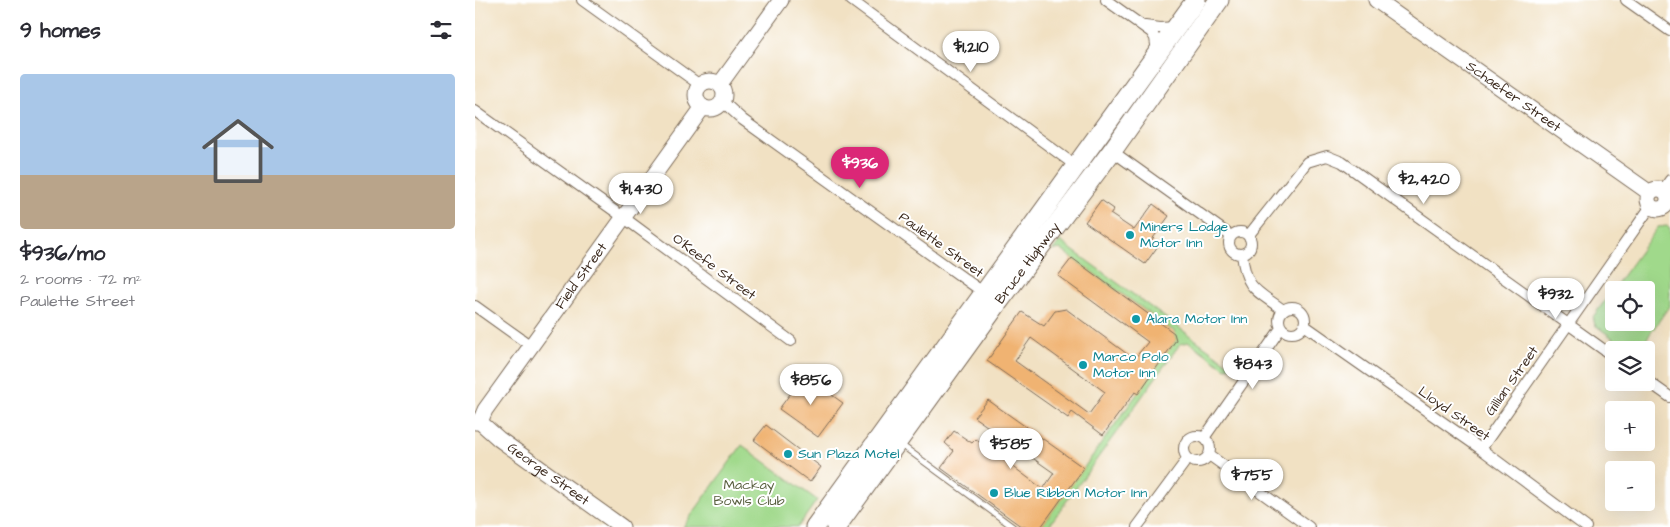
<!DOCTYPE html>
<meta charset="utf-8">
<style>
body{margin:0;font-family:"Architects Daughter",sans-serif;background:#f7f7f7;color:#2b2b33;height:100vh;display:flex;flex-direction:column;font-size:19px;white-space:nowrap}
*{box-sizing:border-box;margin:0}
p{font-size:16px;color:#7c7c81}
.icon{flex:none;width:28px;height:28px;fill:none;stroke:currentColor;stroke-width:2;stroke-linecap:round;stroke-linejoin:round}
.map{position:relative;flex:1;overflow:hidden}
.drawer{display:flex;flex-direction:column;background:#fff;width:475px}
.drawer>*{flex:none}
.fabs{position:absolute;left:1130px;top:281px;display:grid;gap:10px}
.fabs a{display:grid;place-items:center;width:50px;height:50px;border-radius:5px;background:#fff;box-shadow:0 5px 20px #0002;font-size:25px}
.price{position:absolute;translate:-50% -42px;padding:0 11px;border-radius:18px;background:#fff;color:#222;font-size:16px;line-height:32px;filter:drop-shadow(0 1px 2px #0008)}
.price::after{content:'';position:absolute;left:50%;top:30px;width:15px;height:11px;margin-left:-8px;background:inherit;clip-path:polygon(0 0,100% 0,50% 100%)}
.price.current{background:#db2777;color:#fff}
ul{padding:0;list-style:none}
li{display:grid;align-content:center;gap:10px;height:265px;padding:0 20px}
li+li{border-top:1px solid #e1e1e2}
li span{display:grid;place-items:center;height:155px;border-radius:5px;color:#555}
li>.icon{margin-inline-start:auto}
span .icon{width:90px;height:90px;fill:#fffc;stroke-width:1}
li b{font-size:21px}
h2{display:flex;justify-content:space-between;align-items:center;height:60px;padding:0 20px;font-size:21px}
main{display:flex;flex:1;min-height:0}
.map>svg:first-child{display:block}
</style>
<main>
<section class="drawer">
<h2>9 homes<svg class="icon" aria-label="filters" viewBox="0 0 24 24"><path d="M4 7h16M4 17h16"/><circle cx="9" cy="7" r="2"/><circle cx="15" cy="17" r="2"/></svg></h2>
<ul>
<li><span style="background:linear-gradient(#a9c7e8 65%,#b9a48a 0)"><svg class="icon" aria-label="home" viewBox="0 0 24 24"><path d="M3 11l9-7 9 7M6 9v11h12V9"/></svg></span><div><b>$936/mo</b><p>2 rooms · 72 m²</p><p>Paulette Street</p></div></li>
</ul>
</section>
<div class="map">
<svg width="1195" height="527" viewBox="0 0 1195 527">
<rect width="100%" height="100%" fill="#fff"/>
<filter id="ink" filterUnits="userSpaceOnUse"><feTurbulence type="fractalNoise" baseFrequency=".02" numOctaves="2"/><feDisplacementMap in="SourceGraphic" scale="10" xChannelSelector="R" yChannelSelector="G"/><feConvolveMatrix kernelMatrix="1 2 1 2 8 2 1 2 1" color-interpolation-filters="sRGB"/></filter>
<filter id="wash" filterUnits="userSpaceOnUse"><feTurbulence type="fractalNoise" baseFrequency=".0096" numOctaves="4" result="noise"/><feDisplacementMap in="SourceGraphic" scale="20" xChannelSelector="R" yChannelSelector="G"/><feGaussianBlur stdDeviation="1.12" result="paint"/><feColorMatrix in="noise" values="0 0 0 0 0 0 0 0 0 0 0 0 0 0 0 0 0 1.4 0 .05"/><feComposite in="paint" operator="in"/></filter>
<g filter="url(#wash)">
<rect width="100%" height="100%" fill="#f1e1c3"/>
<path fill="#a0d98b" stroke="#6e8254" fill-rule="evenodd" d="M1192,226L1195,228V305L1164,350H1154L1120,325L1118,317L1183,227ZM1139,290H1171V322H1139Z
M585,241L758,367L750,368L714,342L705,344L573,527H566L701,340L700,332L597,258L585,249L577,251Z
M267,445L342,500L323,527H208Z"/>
<g id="blocks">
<path fill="#f0b372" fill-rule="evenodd" d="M626,200L639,209L635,214L659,230L678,204L694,216L676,241L683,246L670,264L610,222Z
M597,258L699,333L701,340L663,394L660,392L628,435L597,412L593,418L512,361L547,312L569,326L580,311L591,309L659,359L673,342L583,276ZM556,338L630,392L614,414L540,361Z
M329,375L368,403L343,437L304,409Z
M513,400L609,468L566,527H547L466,468L479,451L470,443L479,431L497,443L501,439L568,489L579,473L499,417Z
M291,425L346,467L335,482L279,440Z"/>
</g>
</g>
<g filter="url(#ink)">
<use href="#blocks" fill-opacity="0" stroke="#7b6a58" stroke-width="1"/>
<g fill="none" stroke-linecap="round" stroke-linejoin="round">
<g stroke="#7b6a58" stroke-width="7">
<path id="lane" d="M425,444L538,527"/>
</g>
<g stroke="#7b6a58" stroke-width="12">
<path id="street" d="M107,0L225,85
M376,0L601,166
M631,0L676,32L680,38L682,52
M1151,0L1195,31
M670,26L685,28L701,27
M248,102L268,120L512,295
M0,111L148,217L316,341
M637,151L756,236
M1188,190L1195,180
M754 243a11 11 0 1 1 22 0a11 11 0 1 1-22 0Z
M773,236L832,162L852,156L867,162L1139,357
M767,254C771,290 781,290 808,310
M0,306L56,346
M804 320a13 13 0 1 1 26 0a13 13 0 1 1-26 0Z
M829,325L1006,449L1111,527
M1171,380L1195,397
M709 449a13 13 0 1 1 26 0a13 13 0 1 1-26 0Z
M729,438L806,328
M1006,449L1176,206
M734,455L834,527
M662,527L713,458"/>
</g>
<g stroke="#7b6a58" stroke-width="17">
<g id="secondary">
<path id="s1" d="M901,0L1175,193"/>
<circle cx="235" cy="95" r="14"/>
<path d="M245,84L306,0"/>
<circle cx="1183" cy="199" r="10"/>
<path id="s2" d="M0,422H5L24,439L147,527"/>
<path id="s3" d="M5,422L10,410L228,107"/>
</g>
</g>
<g stroke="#7b6a58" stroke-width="21">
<g id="highway">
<path d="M340,527L721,0"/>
<path id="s4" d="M361,527L522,304L637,151L744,0"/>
</g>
</g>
<use href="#lane" stroke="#fff" stroke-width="5"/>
<use href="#street" stroke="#fff" stroke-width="10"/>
<use href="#secondary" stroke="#fff" stroke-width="15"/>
<use href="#highway" stroke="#fff" stroke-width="19"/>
</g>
</g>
<g fill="#0f9aa8" stroke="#fff" stroke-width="2">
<circle cx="655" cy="235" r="5"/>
<circle cx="661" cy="319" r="5"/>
<circle cx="608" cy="365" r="5"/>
<circle cx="313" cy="454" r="5"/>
<circle cx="519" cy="493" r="5"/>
</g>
<g text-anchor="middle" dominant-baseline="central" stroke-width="4" stroke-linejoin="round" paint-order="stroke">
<g font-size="14" fill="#3b2a1e" stroke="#fff">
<text stroke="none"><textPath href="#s1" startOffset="168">Schaefer Street</textPath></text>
<text transform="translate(466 245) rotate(36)">Paulette Street</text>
<text stroke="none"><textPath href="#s4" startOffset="326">Bruce Highway</textPath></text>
<text transform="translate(239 267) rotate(37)">O'Keefe Street</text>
<text stroke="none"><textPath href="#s3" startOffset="178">Field Street</textPath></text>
<text transform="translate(1037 381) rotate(-55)">Gillian Street</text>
<text transform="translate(979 414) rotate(35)">Lloyd Street</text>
<text stroke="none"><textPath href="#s2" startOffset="91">George Street</textPath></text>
</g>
<g font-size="14" fill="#0d838f" stroke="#fff" text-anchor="start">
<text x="665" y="227">Miners Lodge<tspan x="665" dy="16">Motor Inn</tspan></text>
<text x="671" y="319">Alara Motor Inn</text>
<text x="618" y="357">Marco Polo<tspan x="618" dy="16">Motor Inn</tspan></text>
<text x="323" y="454">Sun Plaza Motel</text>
<text x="529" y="493">Blue Ribbon Motor Inn</text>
</g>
<g font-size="14" fill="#595f3f" stroke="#fff">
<text x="274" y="485">Mackay<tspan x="274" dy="16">Bowls Club</tspan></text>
</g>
</g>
</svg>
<div class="fabs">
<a><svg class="icon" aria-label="locate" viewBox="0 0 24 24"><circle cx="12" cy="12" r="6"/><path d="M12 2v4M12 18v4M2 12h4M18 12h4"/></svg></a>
<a><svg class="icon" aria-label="layers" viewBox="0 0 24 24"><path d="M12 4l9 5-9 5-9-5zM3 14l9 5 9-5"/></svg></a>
<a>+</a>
<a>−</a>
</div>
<b class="price" style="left:496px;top:73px">$1,210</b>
<b class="price current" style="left:385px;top:189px">$936</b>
<b class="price" style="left:949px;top:205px">$2,420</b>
<b class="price" style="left:166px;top:215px">$1,430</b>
<b class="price" style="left:1081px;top:320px">$932</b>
<b class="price" style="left:778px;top:390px">$843</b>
<b class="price" style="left:336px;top:406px">$856</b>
<b class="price" style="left:536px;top:470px">$585</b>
<b class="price" style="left:777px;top:501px">$755</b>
</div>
</main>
